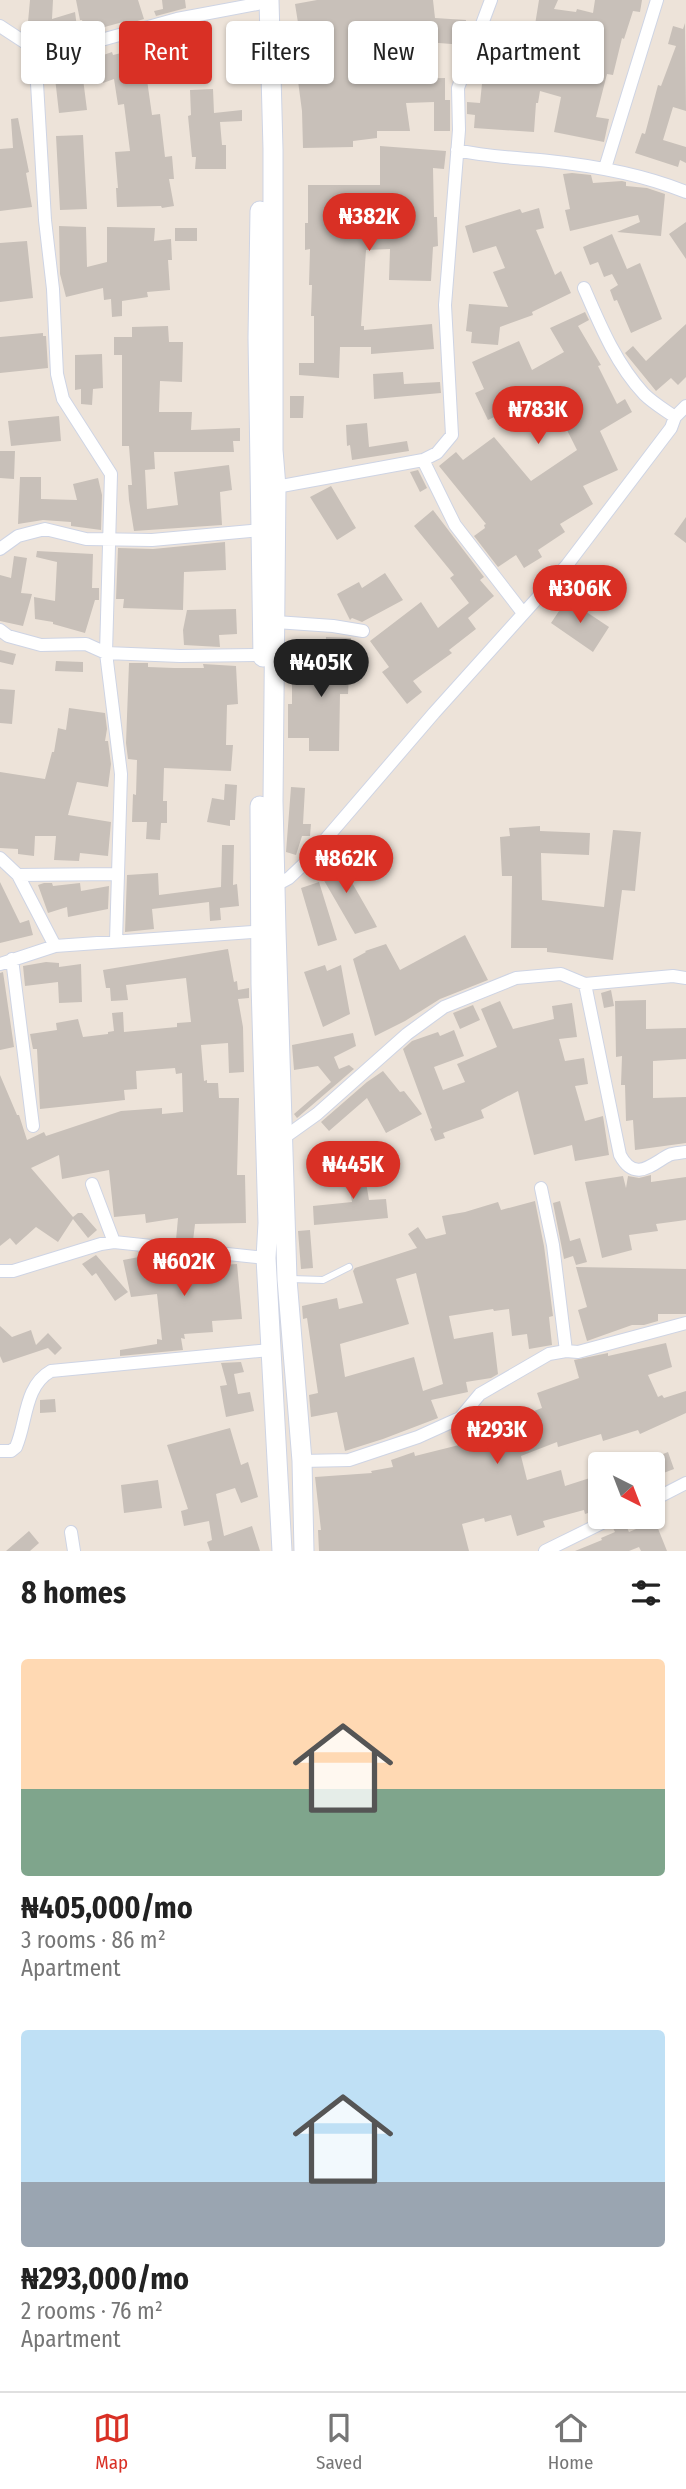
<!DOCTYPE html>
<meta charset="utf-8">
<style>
body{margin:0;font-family:"Fira Sans Condensed",sans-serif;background:#f6f6f6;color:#222;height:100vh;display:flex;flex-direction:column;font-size:26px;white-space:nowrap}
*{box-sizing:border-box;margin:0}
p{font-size:23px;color:#767676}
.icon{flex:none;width:38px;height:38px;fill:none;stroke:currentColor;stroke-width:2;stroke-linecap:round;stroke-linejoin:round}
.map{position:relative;height:1551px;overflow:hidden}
.details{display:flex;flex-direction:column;background:#fff;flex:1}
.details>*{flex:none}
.hud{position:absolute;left:21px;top:21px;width:644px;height:63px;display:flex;gap:14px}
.needle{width:46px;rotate:138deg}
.tools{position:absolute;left:588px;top:1452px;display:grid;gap:14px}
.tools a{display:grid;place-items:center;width:77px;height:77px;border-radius:7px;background:#fff;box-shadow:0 2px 5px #0004;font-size:35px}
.price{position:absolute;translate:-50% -60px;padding:0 16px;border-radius:24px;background:#d93025;color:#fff;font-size:23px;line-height:46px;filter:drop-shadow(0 2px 4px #0008)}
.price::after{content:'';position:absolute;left:50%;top:42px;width:21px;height:16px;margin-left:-10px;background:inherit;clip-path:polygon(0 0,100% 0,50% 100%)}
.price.active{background:#222;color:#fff}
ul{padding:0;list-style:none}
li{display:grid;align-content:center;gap:14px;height:371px;padding:0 21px}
li span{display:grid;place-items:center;height:217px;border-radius:7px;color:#555}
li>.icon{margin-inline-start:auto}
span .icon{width:126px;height:126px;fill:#fffc;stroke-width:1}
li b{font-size:30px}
h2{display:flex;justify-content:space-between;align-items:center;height:84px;padding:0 21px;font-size:30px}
.tag{padding:0 24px;border-radius:7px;background:#fff;box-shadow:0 2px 5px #0004;font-size:24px;line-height:63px}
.tag.active{background:#d93025;color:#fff}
.tabs{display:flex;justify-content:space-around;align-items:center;height:98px;border-top:2px solid #e0e0e0;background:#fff;font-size:19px;color:#767676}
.tabs a{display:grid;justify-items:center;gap:4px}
.tabs .active{color:#d93025}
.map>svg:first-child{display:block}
</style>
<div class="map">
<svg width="686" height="1551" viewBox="0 0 686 1551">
<rect width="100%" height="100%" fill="#ede3d9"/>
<path fill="#c8c0b9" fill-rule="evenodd" d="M30,0H53L52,19L75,12L78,35L62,39L61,34L27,33Z
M76,0H138L144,19L124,25L123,22L86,32L82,20H80Z
M162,0H185L186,8L156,16L154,11L163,9Z
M317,0H433L435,18L466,20L464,45L401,40L405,79L445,78V100H450V131H434V102L406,103L410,131H377V138L353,141V147L303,148L302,111L294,51L313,47L309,28L299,29L295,4Z
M539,0H558L554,9L576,12L577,9L593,13L595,0H642L640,12L633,11L624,39L622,38L613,75L607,74L596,117L609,119L604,142L554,132L561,97L540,91L538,103H536L534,132L474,128L475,115L467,114V102L480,103L483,74L491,75L496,42L517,45L512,78L552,82L563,36L534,31Z
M685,23L686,111L673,107L663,140L686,147V163L680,160L678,167L635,153L642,133L645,134L658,85L661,86L676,46L668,44L673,26L683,29Z
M189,26L190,30L209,27L211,58L169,63L170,67L146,73L152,115L160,114L165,157L172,156L174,179H169L174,206L162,208L161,206L117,207L116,188H118L115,152L130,151L124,104L118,105L114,79L103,83L95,58L112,52L113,55L175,40L173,29Z
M81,63L87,110L59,113L55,78L46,80L45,65Z
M213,89L214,113L242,110V121L220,122L222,145H226V169H195L196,157H192L188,116L191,115L190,90Z
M18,118L29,172L26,173L32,207L0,211V149L13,148L11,119Z
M83,135L87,209L60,210L56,136Z
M380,146L446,151L444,169L433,168L434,217H437L438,246L433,247L431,281L389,280L390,249L366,250L361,326H364V330L432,324L434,349L371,354V347H340L339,378L299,375V363H314V316H311L312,285H309L310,249L305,250V223H308V185H380Z
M572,173L591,175L593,183L622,181L626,182V186L647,188L665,194L661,236L617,232L640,222L638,215L570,231L565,210L570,209L563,174Z
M539,208L544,228L536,230L555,275L561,271L571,293L532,312L533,315L500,327L498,345L471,343L472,332L466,331L469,304L508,307L493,272L505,268L496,246L473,253L465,226L520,209L522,213Z
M686,222V259L669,234Z
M59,226L86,227L87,267L107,262V227L155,228L154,241L171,239L172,260H168L170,290L147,292L148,297L122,301V316L112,317L111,299L104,300L103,288L66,297L60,274Z
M175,228H197V241H175Z
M612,234L627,269L640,263L662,319L631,333L617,300L614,301L610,290L618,285L612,274L604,277L598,262L590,265L583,247Z
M27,241L33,298L0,302V243Z
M585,312L589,320L578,326L601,365L598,366L617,404L625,399L632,412L600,431L618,470L583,486L593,504L560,524L565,532L538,550L542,557L524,568L516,555L498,567L474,536L485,528L484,525L486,524L439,466L456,452L463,460L494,437L531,481L577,450L550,396L547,397L544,393L488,420L475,393L484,389L472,362L519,341L532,370L564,352L550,328Z
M686,324V377L678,385L671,378L656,391L625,353L633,346L646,361Z
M168,326L169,342H183L182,382L160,381L159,412H192L191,430L240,428V441H233L234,452H154L155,469L145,470L147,509L178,505L174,472L229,465L232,490L220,492L222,525L134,531L129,500L128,485H132L129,446H122V355H114V337H132V327Z
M43,333V336H46L48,368L0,373V337Z
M102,354L103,388L93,389L92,405L81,404V389L75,390V355Z
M403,372L404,384L440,382L441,393L374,399L373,374Z
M290,396H304L303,418H290Z
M59,416L61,441L11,446L8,421Z
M367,423L369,447L407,441L409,451L352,460L350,445L347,446L346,425Z
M0,451H15L14,479L0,478Z
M418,470L427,488L420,492L410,472Z
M20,477H41V499L77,500L73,484L98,478L102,495L101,530L71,526V522L43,520L18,524Z
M331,486L356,528L337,540L310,497Z
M433,510L484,577L480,580L494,596L468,618L476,629L449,650L452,653L413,681L422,692L407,704L382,672L389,667L370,641L421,602L438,628L469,603L450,578L454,575L414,526Z
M686,517V543L674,534Z
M225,542L226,570L184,572L183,610L123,608L124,599H116L118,548L153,549Z
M37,551L93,554L92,588H99V600H95L85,633L53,624V622L35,619L34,597L55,601L57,562L36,557Z
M14,556L27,558L21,593L32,594L23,626L0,621V575L11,578Z
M385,573L403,600L362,622L352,618L350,620L337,594L359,582L362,588Z
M567,599L609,627L593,652L551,623Z
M236,609L237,634L219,635L220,647L184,645L183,630L187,610Z
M326,637L351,638L348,694H340L339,751H309V738H288V704H292V676L324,677Z
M0,650L16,654L13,665L0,662Z
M56,661L83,662V672L55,671Z
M129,663H148V667L174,668H204L203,664L236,666L238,704L227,705L226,745H233L231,771L164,768L163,801H167V823H161L160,840L146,839L147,822H132L133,794L136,795L137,760L128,759L126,743Z
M0,689L15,690L12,724L0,723Z
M69,708L105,713L107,729L105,741H108L111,764L108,787L77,782L68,815L111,822L108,856L80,853L79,861L54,860L56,836H35L34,856L18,854V849L0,848V772L45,779L52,752H54L58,728L66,730Z
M225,784L237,785L235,820H230V826L207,822L212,798L224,800Z
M291,787L305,788L303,824H311L310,836H302L296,855L286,852Z
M540,826V831L590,833L589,855L541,853L542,900L604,907L613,830L641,832L635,891L622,890L613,960L547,952V948H511L512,876H502L500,837L510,836L509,828Z
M222,845H234L233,885L237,884L239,906L220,908L221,920L210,921L209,902L152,909L154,929L125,932L127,875L158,873L159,895L221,887Z
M335,853L374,921L377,927L355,934L315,865Z
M0,882L20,923L29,920L33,935L0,943Z
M319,882L337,940L318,946L301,888Z
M44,883H52L53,886L80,883L81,891L109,886L108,909L68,917L67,907L48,913L38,885Z
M465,935L488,980L440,999L405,1021L375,1036L353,959L366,952L365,951L386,944L400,970Z
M228,949L234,982L237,981L238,990L249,988V998L238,999L243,1027L244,1072L229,1073L228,1043L201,1045L204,1081L207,1080V1083H218L219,1098H239L237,1175H245L246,1223L195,1224L193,1241L176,1240L178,1218L146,1223L145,1214L114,1217L109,1170L62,1179L59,1155L31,1168L73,1217L78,1213H82L97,1230L88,1238L73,1219L58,1242L36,1227L16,1245L10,1238L0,1246V1075L17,1115H19L27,1140L44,1132L46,1136L121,1111L162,1108V1114L183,1112L182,1073L176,1074L175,1068L136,1071L137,1089L124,1090L125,1100L40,1109L37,1049H33L30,1034L57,1030L56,1023L78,1019L83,1037L108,1034V1032L114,1031L112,1013L123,1012L124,1032L177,1027V1023L191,1022L186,978L126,985L128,1000L111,1001L110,988H106L103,970Z
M46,962L59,963V967L81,964L82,1002L59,1003L58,982L25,986L23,966Z
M325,965L327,971L341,965L350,1014L323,1027L304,972Z
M3,972L14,1047L0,1050V973Z
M611,990L614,1006L604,1008L601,993Z
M646,1000V1029L686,1028V1059L653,1061V1098L686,1097V1143L635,1150L633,1120L626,1121L625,1085H621L622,1056L616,1057L615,1001Z
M500,1001L513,1029L554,1019L552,1006L572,1003L577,1037L559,1039L565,1061L584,1058L588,1084L575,1086L585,1121L603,1116L609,1155L575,1161L572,1145L534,1155L518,1091L481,1110L484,1118L443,1133L445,1138L435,1141L430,1129L432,1128L403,1049L412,1041L438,1032L440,1036L454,1030L464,1056L434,1067L443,1090L465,1082L457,1064L497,1047L481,1009Z
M473,1005L480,1020L460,1029L453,1013Z
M353,1033L356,1046L334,1057L339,1069L349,1065L354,1069L297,1118L294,1114L331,1082L318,1066L294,1070L292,1045Z
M383,1071L400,1092L404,1091L422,1114L386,1133L367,1098L329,1131L321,1122L367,1082Z
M362,1158L369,1200L386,1199L388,1218L314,1225L313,1206L352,1202L345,1161Z
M651,1175V1182L686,1177V1220L656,1224L658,1231L629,1235L632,1250L602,1258L585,1182L623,1176L626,1188L628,1176L639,1178Z
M535,1201L544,1246L553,1316L549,1317L552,1345L529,1349L527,1334L512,1336L509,1309L494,1311L493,1309L449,1316L454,1339L493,1332L498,1374L491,1378L466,1382L468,1392L431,1400L438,1418L383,1439L345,1451L337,1412L311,1417L309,1395L318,1393L307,1318L303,1319L302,1306L337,1298L339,1309L363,1303L353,1271L355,1268L417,1248L408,1234L418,1227L426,1239L446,1234L442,1216L465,1212L498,1202L501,1210ZM416,1273L443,1384L423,1391L414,1357L345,1377L340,1344L409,1324L396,1279Z
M560,1201L570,1241L580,1238L587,1262L576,1265L573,1256L564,1259L553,1203Z
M310,1230L313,1268L301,1269L298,1231Z
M96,1255L128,1292L115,1301L96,1273L92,1276L82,1264Z
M150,1255L152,1264L189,1263V1267L237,1264L242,1319L212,1321L213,1332L184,1334L185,1339L181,1338L183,1350L120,1356V1350L157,1344V1339L162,1340L157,1294L131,1297L123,1260Z
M576,1267L686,1269V1314H658V1321L644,1325H632L587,1341L578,1310L587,1307Z
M0,1326L12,1337L31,1330L36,1345L48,1333L62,1348L55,1355L48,1348L3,1363L0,1356Z
M666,1343L672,1367L648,1375L658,1397L662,1395L664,1398L686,1391V1413L640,1434L638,1430L603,1441L601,1434L558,1447L557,1442L521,1456L527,1480L561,1470L565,1486L593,1477L600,1500V1509L585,1514L584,1510L543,1521L545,1527L517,1536L511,1515L485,1522L484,1518L462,1524L469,1551H319L318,1530H321L315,1477L372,1473L371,1471L393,1467L391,1460L414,1452L415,1456L459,1445V1443L498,1430L496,1425L542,1408L537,1393L579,1378L574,1360L608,1353V1356Z
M241,1362L244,1372L234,1374L238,1394L250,1392L254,1411L226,1417L220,1386L227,1385L221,1363Z
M55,1399L56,1412L40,1413V1400Z
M230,1428L241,1465L248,1462L258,1497L241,1503L235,1488L216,1494L224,1536L252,1526L260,1551H210L207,1542L212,1540L209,1521L184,1526L181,1511L188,1509L167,1445Z
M668,1452L674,1469L653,1477V1458Z
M158,1480L162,1508L124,1513L121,1485Z
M655,1521L667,1551H641L639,1547L629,1551H575L602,1540L601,1538L615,1532L613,1528L625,1523L629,1532Z
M29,1531L39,1543L30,1551H6Z"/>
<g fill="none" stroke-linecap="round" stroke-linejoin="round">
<g stroke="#ced4e4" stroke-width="8">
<path id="lane" d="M291,1279L323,1280L349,1267"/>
</g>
<g stroke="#ced4e4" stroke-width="14">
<path id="street" d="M0,26L35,49L58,52L177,19L257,4
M35,49L45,220L53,289L57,374L63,399L111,474L106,653L121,774L116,941
M457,150C488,157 518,158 549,161C596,166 642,174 686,192
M605,168L657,0
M584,288C600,325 616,364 644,394C653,403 665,410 675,417
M423,460L455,525L523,613
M276,487L423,460L437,453L452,435L445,305L459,130L458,88L491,0
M0,549L18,536L45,529L86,539L152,540L261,530
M276,622L333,626L363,631
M0,630L8,636L41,645L86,644L106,653L180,656L263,655
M0,858L18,875L55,946
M18,875L116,874
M276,885L289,878L306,862L434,713L567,565L671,428L675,417L686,406
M12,959L33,1126
M0,964L55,946L266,931
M585,984L620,1155C635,1183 652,1164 669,1155C674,1153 681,1153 686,1152
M282,1139L317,1114L407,1034L444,1007L516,978L561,974L585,984L673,976L686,978
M92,1184L114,1242
M0,1271H13L101,1244L114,1242L266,1258
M566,1351L578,1352L686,1323
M0,1451H11L16,1447C27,1422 24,1386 51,1371L270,1350
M302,1461L349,1460L418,1437L460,1418L480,1394L549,1354L566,1351L553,1245L541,1188
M653,1500L686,1483
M71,1532L74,1551
M545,1551L614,1517"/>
</g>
<g stroke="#ced4e4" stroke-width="21">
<path id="secondary" d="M269,0L273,149V450L276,487L273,801L276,931L287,1279L302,1461L304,1551
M260,211L258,338L263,657
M260,806L261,984L268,1223L266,1258L282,1551"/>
</g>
<use href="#lane" stroke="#fff" stroke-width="6"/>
<use href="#street" stroke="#fff" stroke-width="12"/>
<use href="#secondary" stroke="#fff" stroke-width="19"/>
</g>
</svg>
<div class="tools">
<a><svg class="needle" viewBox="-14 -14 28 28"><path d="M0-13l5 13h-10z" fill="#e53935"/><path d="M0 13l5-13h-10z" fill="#767676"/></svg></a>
</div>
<b class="price" style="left:369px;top:253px">₦382K</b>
<b class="price" style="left:538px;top:446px">₦783K</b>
<b class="price" style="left:580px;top:625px">₦306K</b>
<b class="price active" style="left:321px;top:699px">₦405K</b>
<b class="price" style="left:346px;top:895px">₦862K</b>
<b class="price" style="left:353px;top:1201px">₦445K</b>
<b class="price" style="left:184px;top:1298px">₦602K</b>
<b class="price" style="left:497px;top:1466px">₦293K</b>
<div class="hud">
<a class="tag">Buy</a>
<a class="tag active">Rent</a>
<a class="tag">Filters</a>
<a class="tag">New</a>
<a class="tag">Apartment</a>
</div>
</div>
<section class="details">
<h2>8 homes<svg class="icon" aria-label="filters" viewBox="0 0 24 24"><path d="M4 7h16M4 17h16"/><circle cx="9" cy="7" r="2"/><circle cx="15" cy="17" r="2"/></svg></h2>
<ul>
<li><span style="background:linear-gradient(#ffd9b3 60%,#7fa58c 0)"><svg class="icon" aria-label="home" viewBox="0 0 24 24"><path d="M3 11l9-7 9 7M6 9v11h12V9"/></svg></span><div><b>₦405,000/mo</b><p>3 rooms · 86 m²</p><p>Apartment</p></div></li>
<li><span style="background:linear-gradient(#bfe0f5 70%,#9aa5b1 0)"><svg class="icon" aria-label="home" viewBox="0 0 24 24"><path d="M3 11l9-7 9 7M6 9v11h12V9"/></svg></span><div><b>₦293,000/mo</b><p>2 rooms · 76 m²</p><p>Apartment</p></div></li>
</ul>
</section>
<nav class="tabs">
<a class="active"><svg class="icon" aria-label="map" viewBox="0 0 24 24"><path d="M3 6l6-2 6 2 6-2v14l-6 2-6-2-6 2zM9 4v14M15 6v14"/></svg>Map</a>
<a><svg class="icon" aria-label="saved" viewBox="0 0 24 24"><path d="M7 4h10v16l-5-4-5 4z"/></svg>Saved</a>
<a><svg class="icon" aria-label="home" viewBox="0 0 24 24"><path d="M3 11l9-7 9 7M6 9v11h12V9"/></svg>Home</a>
</nav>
